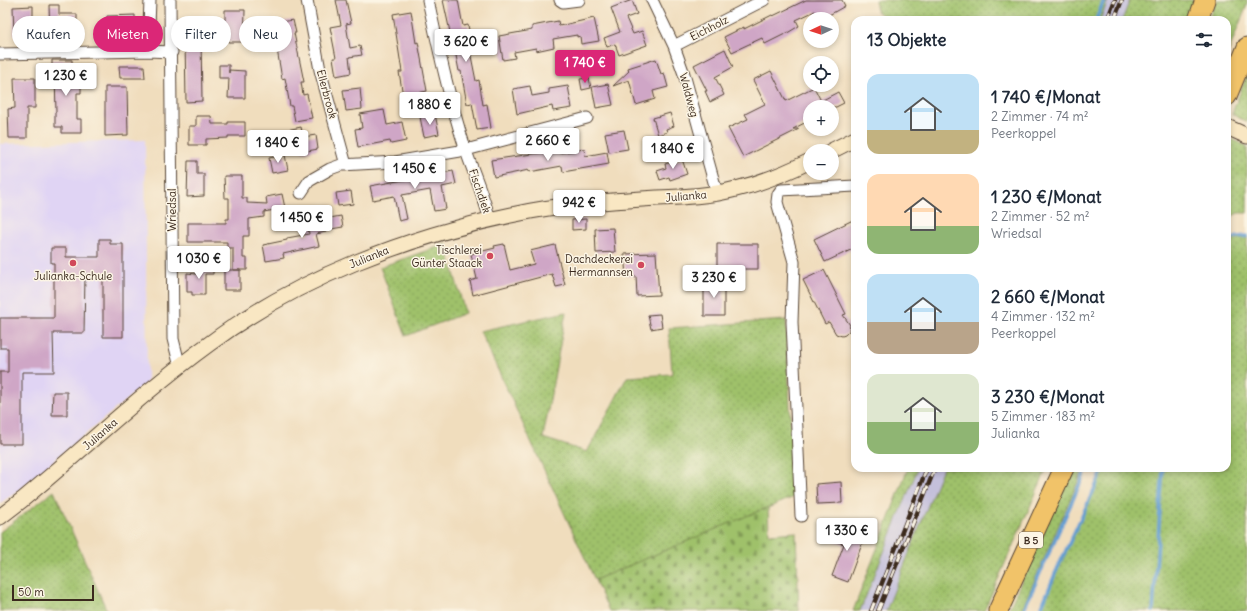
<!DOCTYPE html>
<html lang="de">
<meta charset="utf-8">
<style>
body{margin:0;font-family:Delius,sans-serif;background:#f6f6f7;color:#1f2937;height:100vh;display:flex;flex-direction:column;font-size:15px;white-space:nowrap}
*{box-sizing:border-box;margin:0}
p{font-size:13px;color:#747a83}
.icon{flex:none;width:22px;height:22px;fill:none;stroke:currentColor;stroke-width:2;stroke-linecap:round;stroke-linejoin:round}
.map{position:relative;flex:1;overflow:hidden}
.sheet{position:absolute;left:851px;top:16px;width:380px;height:456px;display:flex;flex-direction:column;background:#fff;border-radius:12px;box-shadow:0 2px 6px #0003}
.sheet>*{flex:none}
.guide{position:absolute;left:12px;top:16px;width:380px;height:36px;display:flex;gap:8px}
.needle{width:26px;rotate:266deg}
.controls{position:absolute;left:803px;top:12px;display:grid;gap:8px}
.controls a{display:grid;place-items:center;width:36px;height:36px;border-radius:50%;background:#fff;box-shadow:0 2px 6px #0003;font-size:20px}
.scale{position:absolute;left:12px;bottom:10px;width:82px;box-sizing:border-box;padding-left:4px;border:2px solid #3b2a1e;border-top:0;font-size:11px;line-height:14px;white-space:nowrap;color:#3b2a1e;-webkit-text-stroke:3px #fcf5e5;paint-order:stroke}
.price{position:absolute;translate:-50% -34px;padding:0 9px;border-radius:4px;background:#fff;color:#222;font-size:13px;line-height:26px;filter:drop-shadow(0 1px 2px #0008)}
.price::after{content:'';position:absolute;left:50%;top:24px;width:12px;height:9px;margin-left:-6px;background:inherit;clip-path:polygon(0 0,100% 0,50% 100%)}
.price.active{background:#db2777;color:#fff}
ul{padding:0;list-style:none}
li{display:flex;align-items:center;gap:12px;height:100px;padding:0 16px}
li span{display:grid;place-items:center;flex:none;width:112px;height:80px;border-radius:12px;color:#555}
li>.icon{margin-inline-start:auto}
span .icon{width:48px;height:48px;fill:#fffc;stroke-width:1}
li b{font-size:17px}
h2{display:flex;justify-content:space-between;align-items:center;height:48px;padding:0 16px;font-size:17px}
.pill{padding:0 14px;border-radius:18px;background:#fff;box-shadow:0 2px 6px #0003;font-size:14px;line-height:36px}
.pill.active{background:#db2777;color:#fff}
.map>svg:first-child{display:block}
</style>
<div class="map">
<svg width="1247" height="611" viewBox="0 0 1247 611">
<defs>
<pattern id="grass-dots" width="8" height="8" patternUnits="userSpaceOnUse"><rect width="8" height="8" fill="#9fc16b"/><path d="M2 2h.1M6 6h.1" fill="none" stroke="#839d57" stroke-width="1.8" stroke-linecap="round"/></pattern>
<pattern id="cemetery-stones" width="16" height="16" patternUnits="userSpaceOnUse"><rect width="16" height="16" fill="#9fc16b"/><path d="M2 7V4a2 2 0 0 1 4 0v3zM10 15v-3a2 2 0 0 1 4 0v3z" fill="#839d57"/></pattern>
</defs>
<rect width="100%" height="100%" fill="#fcf5e5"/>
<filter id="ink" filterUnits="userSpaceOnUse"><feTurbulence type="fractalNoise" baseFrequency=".025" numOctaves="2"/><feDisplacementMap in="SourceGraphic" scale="8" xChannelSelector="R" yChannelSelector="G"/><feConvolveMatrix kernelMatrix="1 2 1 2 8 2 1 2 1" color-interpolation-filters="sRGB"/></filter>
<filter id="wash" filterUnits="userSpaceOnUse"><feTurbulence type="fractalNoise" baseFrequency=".012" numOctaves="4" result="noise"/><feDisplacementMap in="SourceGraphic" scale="16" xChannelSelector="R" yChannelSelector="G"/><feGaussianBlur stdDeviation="0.9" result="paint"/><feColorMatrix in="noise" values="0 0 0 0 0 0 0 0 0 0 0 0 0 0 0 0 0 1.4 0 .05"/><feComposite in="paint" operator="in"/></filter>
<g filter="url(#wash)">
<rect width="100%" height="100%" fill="#f0ddbd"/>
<path fill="#e0d4f4" d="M145,140L147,382L18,491L0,503V144Z"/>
<path fill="#c4c0db" d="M1108,0H1130L1122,20H1100Z
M918,468H943L886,611H860Z"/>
<path fill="url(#grass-dots)" stroke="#6d7644" d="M875,0H1108L1100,20H893L877,12Z
M1130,0H1198L1189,20H1122Z
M1217,0H1247V5L1227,55V20H1208Z
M1247,74V122L1232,114Z
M1227,137L1247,146V213H1238L1227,219Z
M1247,237V611H1154L1164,468H1227V243L1237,239Z
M446,244L465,313L406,336L380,267Z
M566,312L543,438L587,452L627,377L672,374L669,328L786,320L794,497L595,580L480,331Z
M908,468H918L860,611H853Z
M943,468H1047L984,611H886Z
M1072,468H1084L1021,611H1008Z
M1105,468H1162L1152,611H1041L1056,575Z
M54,491L107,611H0V532Z"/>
<path fill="url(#cemetery-stones)" stroke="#6d7644" d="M768,507L769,534L796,532L799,611H609L595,580Z"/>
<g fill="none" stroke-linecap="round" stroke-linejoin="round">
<path stroke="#649fd4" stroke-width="3.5" d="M1096,20L1104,0
M1227,241L1237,237L1247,236
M1023,611L1087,468
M1040,611L1055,574L1104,468
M1153,611L1163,468"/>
</g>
<g id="blocks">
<path fill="#cfa6c6" d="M336,0H346L351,23L346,24L350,48L360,46L362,55L349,57L351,73L336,76L333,58H336L330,27L341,25Z
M443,0H458L463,26L468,25L472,46H469L476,81L479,80L483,105L487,104L491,128L477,130L472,103L467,104L461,71H459L453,40L452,41Z
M632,0L637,14L626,18L633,34L642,31L647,45L619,55L615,44L607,47L604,38L620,32L611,8Z
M806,0H842L845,6L829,15L831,19H818L815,11L796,20L799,26L789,32L765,44L762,38L732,52L724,37L744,27V29L772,15L773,16Z
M49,5H59V14H77V34H50Z
M33,6V34H14L13,7Z
M225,10H245L244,42H228V24H225Z
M411,11L416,43L418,42L427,91L403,96L399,72H402L393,14Z
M135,15V33L107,34V16Z
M594,18L599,41L581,44L580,36L577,37V35L553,39L554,47L536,51V48L514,52L515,58L503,60L499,36L532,30V26L558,21L559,26Z
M293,20L296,33H294L304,82H301L303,95L307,94L312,118L295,121L292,106H290L285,78L282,79L276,43H278L275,23Z
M47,33V45L37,46L36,34Z
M185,39H201L202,101L186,102Z
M725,49L733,67L715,77L724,95L710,102L705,91H707L694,65Z
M656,59L661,74L664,73L668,87L653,91L655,99L636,105L629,80L613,86L629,71L628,68Z
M52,60H72V79H81V93H77V119H81V133H62V127H55V112H56L55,74H52Z
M219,65H229V73V70L245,71V98H228L229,78H219Z
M119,66H144L145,78H120Z
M771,71L786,101L814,87L821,101L838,92L844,103L836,107H810V120L793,129H799L743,157L728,128L748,119L745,114L765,104L753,80Z
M14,78H35V108H27V138H9L8,109L15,108Z
M589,78L591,88L582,90L580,79Z
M608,84L613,105L596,108L592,87Z
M530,86L532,96L549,93V89L568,86L572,108L553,111L552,106L517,114L513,89Z
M105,87H127L128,135L105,136Z
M360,88L362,109L346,111L343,90Z
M384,110L387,125L402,122L406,141L391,144L390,141L358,147L355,129L362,128L360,114Z
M670,113L674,126L666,129L667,132L658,135L653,118Z
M435,114L439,134L424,137L420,117Z
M196,116H211L212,124H228V122H245V136H228V138L206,139V145H189V126H196Z
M301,127L303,137L316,135L318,149L302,152L300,141L284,144L282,131Z
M624,130L628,149L609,152L605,133Z
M558,146L559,153L584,149L585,156L607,152L609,164L563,172L562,166L529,172V170L494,177L491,160L545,152L544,148Z
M285,155L288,170L272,173L269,158Z
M682,159L687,174L670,180L669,177L660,180L657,171L666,168L665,164Z
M188,161H197V174H204V196L187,197Z
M453,171L456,184L442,187L446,209L434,211L430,190L402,195L407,219L399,221L394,196L373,200L370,186Z
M224,176H242V198H247V203L267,204L266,197L282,194L285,208L264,212V217L249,219V236H243V258H247V270H233V248H227V242H188V223H226V219H229V198H225Z
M351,191L353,204L338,206L336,193Z
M341,216L343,227L325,230L326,232L316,234L319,246L283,254L284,258L266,261L263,245L287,240V238L309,234L307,222Z
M586,219V229L572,230V220Z
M855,219V248L825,262L814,239Z
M613,228L615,252L596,253L595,229Z
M99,239H110V244H123V337H103V275H85L84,333H53L54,372H22V444H0V372H8V348H0V318H54V263H51V248H66V257H99Z
M504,244L510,270L534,264L530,251L555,245L565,285L556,287L552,274L473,295L470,281L477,279L471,254L495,248L494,246Z
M717,244H758V269H717Z
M656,253L659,295L637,296L636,276H626L624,254Z
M197,264L213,265V274H205V295H192V292H187V273L197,274Z
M224,270H240V290H224Z
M824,270L846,314L843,315L850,325L849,331L845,335L842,336L836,334L829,322L825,324L803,280Z
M704,282H724V316H704Z
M660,314L662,327L651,329L648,315Z
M53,392H67V415H52Z
M841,482L842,503L817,504L816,484Z
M837,526L865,536L848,582L832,576L844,544L832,540Z"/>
</g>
</g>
<g filter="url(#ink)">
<use href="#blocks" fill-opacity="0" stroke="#564536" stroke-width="1"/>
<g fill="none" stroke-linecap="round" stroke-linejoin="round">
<g stroke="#564536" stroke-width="13">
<path id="street" d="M170,0L173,339L180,367
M307,0L320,70L346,165
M428,0C439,51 450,102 466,151C474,174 484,197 490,220
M560,0L563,2L579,0
M652,0L674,46L684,74L717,193
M674,46L764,0
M148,51L150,0
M0,54L148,51L172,52
M301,193L309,181L330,169L341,165L395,162L466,150L587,118
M801,516L792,322L794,262L777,202L778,194L781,190L855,186"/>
</g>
<g stroke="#564536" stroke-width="17">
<path id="secondary" d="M1227,127L1247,136
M831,151L855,139
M0,517L22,500C85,448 143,392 209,344C297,278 409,236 516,214C562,204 609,201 657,198C683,197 710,196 736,189C761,183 786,173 810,161"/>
</g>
<g stroke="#564536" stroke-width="21">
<path id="highway" d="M1198,20L1205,0
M1227,96L1247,47
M998,611L1064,468"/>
</g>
<use href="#street" stroke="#fff" stroke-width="11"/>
<use href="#secondary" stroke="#f9e7c3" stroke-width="15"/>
<use href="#highway" stroke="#f1c369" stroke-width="19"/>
<g stroke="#3b2a1e" stroke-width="4.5">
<path id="rail" d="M1107,20L1115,0
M1114,20L1122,0
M871,611L927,468
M878,611L935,468"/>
</g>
<use href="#rail" stroke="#fcf5e5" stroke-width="3" stroke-dasharray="9" stroke-linecap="butt"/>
</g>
</g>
<g fill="#d1495b" stroke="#fcf5e5" stroke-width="1.5">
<circle cx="490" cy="256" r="4"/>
<circle cx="73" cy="263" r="4"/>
<circle cx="641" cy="265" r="4"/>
</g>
<g text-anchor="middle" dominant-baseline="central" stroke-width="3" stroke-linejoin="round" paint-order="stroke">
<rect fill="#fcf5e5" stroke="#75675a" stroke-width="1" x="1019" y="532" width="24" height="16" rx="3"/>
<g font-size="10" font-weight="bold" fill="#3b2a1e">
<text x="1031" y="540">B 5</text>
</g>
<g font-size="11" fill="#3b2a1e" stroke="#fcf5e5">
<text transform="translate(709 28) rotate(-27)">Eichholz</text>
<text transform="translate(327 94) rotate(75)">Ellerbrook</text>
<text transform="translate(689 95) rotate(75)">Waldweg</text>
<text transform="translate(480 191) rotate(71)">Fischdiek</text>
<text transform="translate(686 196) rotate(-5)">Julianka</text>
<text transform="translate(172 210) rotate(-90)">Wriedsal</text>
<text transform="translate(369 257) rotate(-22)">Julianka</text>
<text transform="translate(100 434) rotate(-41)">Julianka</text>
</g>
<g font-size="11" fill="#3b2a1e" stroke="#fcf5e5" text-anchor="end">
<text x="482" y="250">Tischlerei<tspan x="482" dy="13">Günter Staack</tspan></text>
<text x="633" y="259">Dachdeckerei<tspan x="633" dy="13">Hermannsen</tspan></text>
<text x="73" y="276" text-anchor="middle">Julianka-Schule</text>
</g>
</g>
</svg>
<div class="controls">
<a><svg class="needle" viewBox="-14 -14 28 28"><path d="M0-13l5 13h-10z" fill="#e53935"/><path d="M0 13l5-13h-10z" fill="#747a83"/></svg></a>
<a><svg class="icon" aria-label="locate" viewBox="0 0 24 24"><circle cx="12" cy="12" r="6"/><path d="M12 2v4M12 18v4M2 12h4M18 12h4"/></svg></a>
<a>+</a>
<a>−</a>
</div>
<div class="scale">50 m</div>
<b class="price" style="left:466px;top:63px">3 620 €</b>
<b class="price active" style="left:585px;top:84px">1 740 €</b>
<b class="price" style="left:66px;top:97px">1 230 €</b>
<b class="price" style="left:430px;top:126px">1 880 €</b>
<b class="price" style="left:548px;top:162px">2 660 €</b>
<b class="price" style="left:278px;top:164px">1 840 €</b>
<b class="price" style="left:673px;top:170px">1 840 €</b>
<b class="price" style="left:415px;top:190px">1 450 €</b>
<b class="price" style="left:579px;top:224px">942 €</b>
<b class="price" style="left:302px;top:239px">1 450 €</b>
<b class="price" style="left:199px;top:280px">1 030 €</b>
<b class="price" style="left:714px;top:299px">3 230 €</b>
<b class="price" style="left:847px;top:552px">1 330 €</b>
<div class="guide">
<a class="pill">Kaufen</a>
<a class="pill active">Mieten</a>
<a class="pill">Filter</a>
<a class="pill">Neu</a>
</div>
<section class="sheet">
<h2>13 Objekte<svg class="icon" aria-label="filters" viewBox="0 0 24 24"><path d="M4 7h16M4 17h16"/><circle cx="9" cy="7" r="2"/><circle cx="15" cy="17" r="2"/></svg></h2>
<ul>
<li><span style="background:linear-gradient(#bfe0f5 70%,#c2b280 0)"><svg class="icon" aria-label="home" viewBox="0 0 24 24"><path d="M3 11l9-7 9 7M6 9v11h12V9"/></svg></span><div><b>1 740 €/Monat</b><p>2 Zimmer · 74 m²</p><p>Peerkoppel</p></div></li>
<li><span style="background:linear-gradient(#ffd9b3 65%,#8fb573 0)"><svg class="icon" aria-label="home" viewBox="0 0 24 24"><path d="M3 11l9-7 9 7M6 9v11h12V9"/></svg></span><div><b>1 230 €/Monat</b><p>2 Zimmer · 52 m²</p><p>Wriedsal</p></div></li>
<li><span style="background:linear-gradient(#bfe0f5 60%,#b9a48a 0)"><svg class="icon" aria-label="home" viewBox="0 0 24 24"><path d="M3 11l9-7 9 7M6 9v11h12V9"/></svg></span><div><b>2 660 €/Monat</b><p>4 Zimmer · 132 m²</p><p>Peerkoppel</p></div></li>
<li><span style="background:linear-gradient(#dfe7d0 60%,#8fb573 0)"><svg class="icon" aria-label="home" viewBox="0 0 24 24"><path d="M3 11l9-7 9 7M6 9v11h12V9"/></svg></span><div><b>3 230 €/Monat</b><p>5 Zimmer · 183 m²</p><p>Julianka</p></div></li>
</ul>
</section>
</div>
